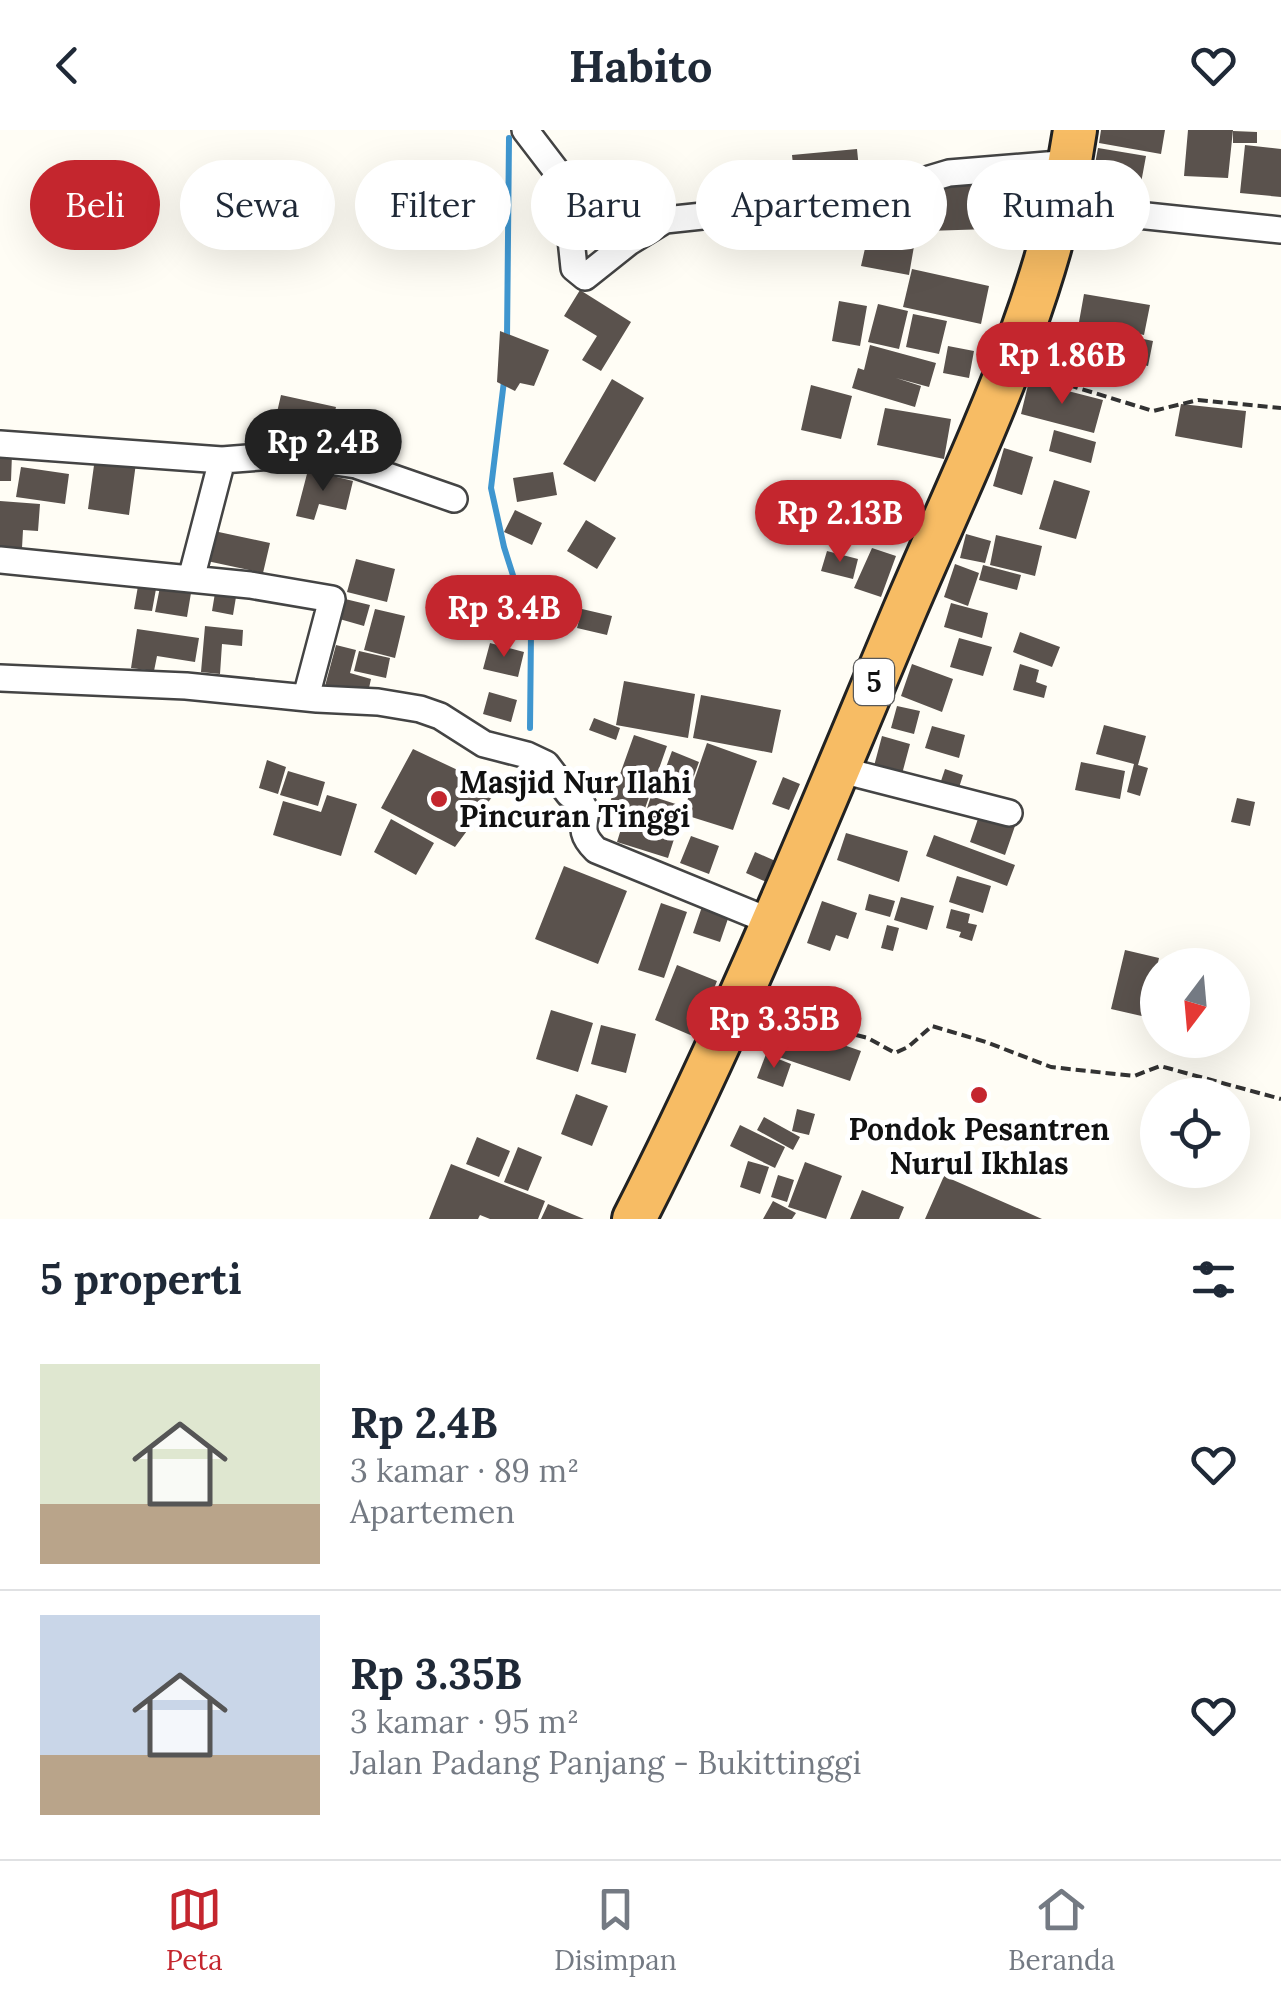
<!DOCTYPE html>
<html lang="id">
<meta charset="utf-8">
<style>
body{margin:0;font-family:Lora,serif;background:#f6f6f7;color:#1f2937;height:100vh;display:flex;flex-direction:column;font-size:38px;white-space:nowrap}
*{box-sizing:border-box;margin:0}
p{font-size:32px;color:#747a83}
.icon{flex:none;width:55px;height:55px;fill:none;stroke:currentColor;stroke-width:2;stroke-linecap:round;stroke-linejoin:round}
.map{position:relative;height:1089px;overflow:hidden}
.drawer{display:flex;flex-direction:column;background:#fff;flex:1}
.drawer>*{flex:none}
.banner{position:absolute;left:30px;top:30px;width:1222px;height:90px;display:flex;gap:20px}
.needle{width:65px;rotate:196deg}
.controls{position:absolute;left:1140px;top:818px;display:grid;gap:20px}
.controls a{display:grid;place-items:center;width:110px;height:110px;border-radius:50%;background:#fff;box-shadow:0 10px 40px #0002;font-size:50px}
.price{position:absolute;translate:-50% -85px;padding:0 22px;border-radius:35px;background:#c4262e;color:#fff;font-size:32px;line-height:65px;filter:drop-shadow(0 2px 5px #0008)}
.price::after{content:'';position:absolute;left:50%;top:60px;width:30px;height:22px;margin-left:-15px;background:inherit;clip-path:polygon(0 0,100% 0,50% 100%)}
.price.on{background:#222;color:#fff}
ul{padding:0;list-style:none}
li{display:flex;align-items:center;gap:30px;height:250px;padding:0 40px}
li+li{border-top:2px solid #e0e1e3}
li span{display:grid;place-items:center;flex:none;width:280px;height:200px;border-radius:0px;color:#555}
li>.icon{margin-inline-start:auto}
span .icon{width:120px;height:120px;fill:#fffc;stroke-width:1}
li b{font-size:42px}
h2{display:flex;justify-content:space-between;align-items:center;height:120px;padding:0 40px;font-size:42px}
.tag{padding:0 35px;border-radius:45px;background:#fff;box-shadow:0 10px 40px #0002;font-size:35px;line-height:90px}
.tag.on{background:#c4262e;color:#fff}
header{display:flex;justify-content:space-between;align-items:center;height:130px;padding:0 40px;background:#fff;font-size:45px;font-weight:700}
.menu{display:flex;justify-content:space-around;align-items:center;height:140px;border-top:2px solid #e0e1e3;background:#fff;font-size:28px;color:#747a83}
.menu a{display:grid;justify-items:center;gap:5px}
.menu .on{color:#c4262e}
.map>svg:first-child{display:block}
</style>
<header><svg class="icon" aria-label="back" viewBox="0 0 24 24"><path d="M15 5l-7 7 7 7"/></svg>Habito<svg class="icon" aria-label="heart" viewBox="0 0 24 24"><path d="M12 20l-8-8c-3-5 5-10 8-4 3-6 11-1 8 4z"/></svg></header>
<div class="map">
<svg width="1281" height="1089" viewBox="0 0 1281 1089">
<rect width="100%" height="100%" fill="#fffdf5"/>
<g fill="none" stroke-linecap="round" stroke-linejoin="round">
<path stroke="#3f96cf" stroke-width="6" d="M507,208L509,8
M504,251L491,358L504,417L531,502L530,598"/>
</g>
<path fill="#5a524d" d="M1101,0H1165L1161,24L1099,13Z
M1188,0H1233L1228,48L1184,46Z
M1233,1L1257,2V13H1233Z
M1245,15L1281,19V67L1240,63Z
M1098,18L1146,26L1136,80L1088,71Z
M857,19L862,69L797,73L792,25Z
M987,50L989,99L927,101L925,53Z
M1098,86L1131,92L1127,110L1094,103Z
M898,102L916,105L909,145L861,136L866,114L895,119Z
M912,139L989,156L981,194L903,177Z
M580,160L631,192L601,241L582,230L597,206L564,186Z
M1084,164L1150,175L1144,205L1079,192Z
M839,171L867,176L860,216L832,211Z
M878,174L908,181L899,219L868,212Z
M913,184L947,191L939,224L906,217Z
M500,201L549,220L534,256L520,253L515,261L497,252Z
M1097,205L1122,208L1117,244L1092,241Z
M1125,205L1153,211L1148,236L1120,230Z
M870,215L936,233L929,257L896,248L921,256L915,277L852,258L858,238L864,240Z
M948,216L974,221L969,248L943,243Z
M612,249L644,268L595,352L563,334Z
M1029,251L1103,270L1094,303L1021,284Z
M811,255L852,266L841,309L801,300Z
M281,265L336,277L327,316L272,304Z
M1181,274L1246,281L1242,318L1175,306Z
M885,278L951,289L944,329L877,315Z
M1054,300L1096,312L1091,333L1049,321Z
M1004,318L1033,327L1022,365L993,356Z
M0,324H12L11,351H0Z
M95,328L136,333L129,385L88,379Z
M21,337L69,344L65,374L16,367Z
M308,340L353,351L346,380L319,374L314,390L296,386Z
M553,342L557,365L517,372L513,348Z
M1054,350L1090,361L1076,409L1039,399Z
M0,371L40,374L38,401L23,400L22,418L0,416Z
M515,380L542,393L532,415L504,402Z
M586,390L616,408L597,439L567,421Z
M214,401L270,413L263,443L207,431Z
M966,404L991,411L985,433L960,428Z
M996,405L1042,416L1035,446L990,435Z
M872,418L896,426L881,467L854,458Z
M827,421L858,429L853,449L821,441Z
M356,429L395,439L387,472L347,462Z
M955,434L979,443L968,476L944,467Z
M983,435L1021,445L1017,460L979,450Z
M138,456L156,459L152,481L134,479Z
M160,457L191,463L187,487L155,482Z
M216,457L237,461L233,485L212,481Z
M341,468L370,475L364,496L336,488Z
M951,473L988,483L982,508L944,497Z
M375,479L405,486L395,528L364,520Z
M582,479L612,486L607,505L577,498Z
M205,496L243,500L242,516L222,514L220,544L201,542Z
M137,499L199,508L195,532L157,526L154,541L131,538Z
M1020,502L1060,517L1052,537L1013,522Z
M959,508L992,517L983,546L950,537Z
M490,513L524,522L518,547L483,539Z
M336,515L356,520L350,543L371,549L367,567L325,556Z
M359,521L390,528L386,548L354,541Z
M912,534L953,549L942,582L901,566Z
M1020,534L1039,540L1036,552L1047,556L1044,568L1013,560Z
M624,551L695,564L688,608L616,595Z
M489,562L517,570L511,592L483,584Z
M701,565L781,580L772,623L693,608Z
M897,576L920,581L914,604L891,598Z
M594,588L620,598L616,610L589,600Z
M1104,595L1146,606L1138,635L1148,638L1140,666L1127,662L1134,634L1096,624Z
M932,596L965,605L959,628L925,618Z
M634,605L667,616L642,687L609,675Z
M882,606L910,614L902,644L874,636Z
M707,613L757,631L733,700L682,684L668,728L617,712L625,686L643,691L651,666L685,677Z
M413,619L498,659L455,717L381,678Z
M672,621L699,632L688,662L661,651Z
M267,630L286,637L278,664L259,658Z
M1081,632L1125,641L1120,669L1075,660Z
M945,639L963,645L957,664L939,657Z
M288,641L325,652L318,676L280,665Z
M783,647L800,654L789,680L772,674Z
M327,665L357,674L341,726L273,705L283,671L321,682Z
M1237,668L1255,672L1250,696L1231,692Z
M980,683L1015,696L1005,725L970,712Z
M391,689L434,713L416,745L374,722Z
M846,703L908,721L899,752L837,730Z
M934,705L1015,735L1007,756L926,726Z
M691,706L719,716L709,744L680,733Z
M755,722L780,733L771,754L746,743Z
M564,736L627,761L598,834L535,809Z
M957,746L991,756L983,783L949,772Z
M869,764L895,771L890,787L865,780Z
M901,767L934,776L927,800L894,790Z
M705,768L732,777L720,812L693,803Z
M822,771L857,783L848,809L836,805L830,821L807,813Z
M661,773L687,782L664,848L638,840Z
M951,779L970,784L968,793L977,795L972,811L959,807L961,802L946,798Z
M887,795L899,798L893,821L881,818Z
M1125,820L1159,828L1146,887L1111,879Z
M677,835L717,851L695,907L655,890Z
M551,880L593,893L578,942L536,929Z
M601,895L636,904L626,943L591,934Z
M786,895L861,921L850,951L776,926Z
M766,924L791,934L783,957L757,948Z
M576,964L608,976L592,1016L561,1004Z
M797,979L815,984L809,1005L792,1001Z
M764,987L800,1007L793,1020L757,1000Z
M740,995L785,1017L775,1038L730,1016Z
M477,1007L510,1021L499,1047L466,1034Z
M518,1017L542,1027L528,1061L504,1052Z
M748,1031L769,1037L760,1064L740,1057Z
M805,1032L842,1046L826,1089L788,1077Z
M451,1034L545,1071L538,1089H490L480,1085L478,1089H429Z
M778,1045L794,1050L787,1072L771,1067Z
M944,1046L1042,1089H925Z
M862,1060L904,1077L899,1089H850Z
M773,1071L796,1083L792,1089H763Z
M548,1074L584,1089H541Z"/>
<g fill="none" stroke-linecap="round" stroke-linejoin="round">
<g stroke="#444" stroke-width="30">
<path id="minor" d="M525,0L561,47L566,61L574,138L585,147L629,112L665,90L862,69L949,43L1071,33
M1061,77L1281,100
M0,314L222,330
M0,430L250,455L332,469L306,567
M191,449L222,330L286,325L356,335L454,369
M0,548L186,556L317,569L378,572L420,579L440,586L484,614L527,625L546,634L569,664L580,671L586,681C583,699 581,705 596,720L772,792
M837,639L1009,683"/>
</g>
<g stroke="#222" stroke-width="48">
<path id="trunk" d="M634,1089C735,892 818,686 904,482C970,327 1051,169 1075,0"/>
</g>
<path stroke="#333" stroke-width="4" stroke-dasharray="10 5" stroke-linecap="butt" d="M1041,243L1049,249L1153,281L1198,270L1281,278
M769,883L868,908L895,923L908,917L932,896L986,912L1051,937L1134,946L1160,936L1281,969"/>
<use href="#minor" stroke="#fff" stroke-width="25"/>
<use href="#trunk" stroke="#f7bc64" stroke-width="42"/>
</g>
<g fill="#c4262e" stroke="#fff" stroke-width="4">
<circle cx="439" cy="669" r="10"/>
<circle cx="979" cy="965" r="10"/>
</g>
<g text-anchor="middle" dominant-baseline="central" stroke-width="10" stroke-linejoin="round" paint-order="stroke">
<rect fill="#fff" stroke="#585858" stroke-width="2.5" x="854" y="529" width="40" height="46" rx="8"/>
<g font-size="28" font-weight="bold" fill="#111">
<text x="874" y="552">5</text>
</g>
<g font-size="30" font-weight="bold" fill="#111" stroke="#fff" text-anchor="start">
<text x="459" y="652">Masjid Nur Ilahi<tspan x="459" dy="34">Pincuran Tinggi</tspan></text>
<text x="979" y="999" text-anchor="middle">Pondok Pesantren<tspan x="979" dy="34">Nurul Ikhlas</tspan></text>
</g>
</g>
</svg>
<div class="controls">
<a><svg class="needle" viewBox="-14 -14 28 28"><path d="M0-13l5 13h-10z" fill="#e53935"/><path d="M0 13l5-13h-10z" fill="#747a83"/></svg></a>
<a><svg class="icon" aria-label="locate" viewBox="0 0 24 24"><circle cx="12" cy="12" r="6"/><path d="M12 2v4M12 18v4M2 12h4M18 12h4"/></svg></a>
</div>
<b class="price" style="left:1062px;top:277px">Rp 1.86B</b>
<b class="price on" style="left:323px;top:364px">Rp 2.4B</b>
<b class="price" style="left:840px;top:435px">Rp 2.13B</b>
<b class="price" style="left:504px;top:530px">Rp 3.4B</b>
<b class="price" style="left:774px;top:941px">Rp 3.35B</b>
<div class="banner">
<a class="tag on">Beli</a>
<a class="tag">Sewa</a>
<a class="tag">Filter</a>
<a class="tag">Baru</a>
<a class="tag">Apartemen</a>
<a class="tag">Rumah</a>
</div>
</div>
<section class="drawer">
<h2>5 properti<svg class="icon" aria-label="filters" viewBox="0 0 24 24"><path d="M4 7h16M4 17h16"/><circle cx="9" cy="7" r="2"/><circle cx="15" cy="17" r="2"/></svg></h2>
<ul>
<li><span style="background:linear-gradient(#dfe7d0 70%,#b9a48a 0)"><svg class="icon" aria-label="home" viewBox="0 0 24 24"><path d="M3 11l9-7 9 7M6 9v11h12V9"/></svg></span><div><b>Rp 2.4B</b><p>3 kamar · 89 m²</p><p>Apartemen</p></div><svg class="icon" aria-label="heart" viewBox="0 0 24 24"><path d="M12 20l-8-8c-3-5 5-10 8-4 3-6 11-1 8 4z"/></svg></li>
<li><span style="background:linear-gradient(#c9d6e8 70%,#b9a48a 0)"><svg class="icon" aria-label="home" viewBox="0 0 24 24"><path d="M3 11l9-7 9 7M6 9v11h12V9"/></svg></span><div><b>Rp 3.35B</b><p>3 kamar · 95 m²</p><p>Jalan Padang Panjang - Bukittinggi</p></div><svg class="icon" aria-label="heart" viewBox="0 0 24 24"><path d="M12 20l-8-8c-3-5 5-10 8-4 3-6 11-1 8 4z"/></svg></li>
</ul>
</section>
<nav class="menu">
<a class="on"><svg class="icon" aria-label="map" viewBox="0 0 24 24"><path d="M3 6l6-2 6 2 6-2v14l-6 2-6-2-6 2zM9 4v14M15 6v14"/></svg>Peta</a>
<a><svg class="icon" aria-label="saved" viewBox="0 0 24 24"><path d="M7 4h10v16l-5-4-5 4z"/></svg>Disimpan</a>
<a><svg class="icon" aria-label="home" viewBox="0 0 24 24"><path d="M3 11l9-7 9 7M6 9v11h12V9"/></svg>Beranda</a>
</nav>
